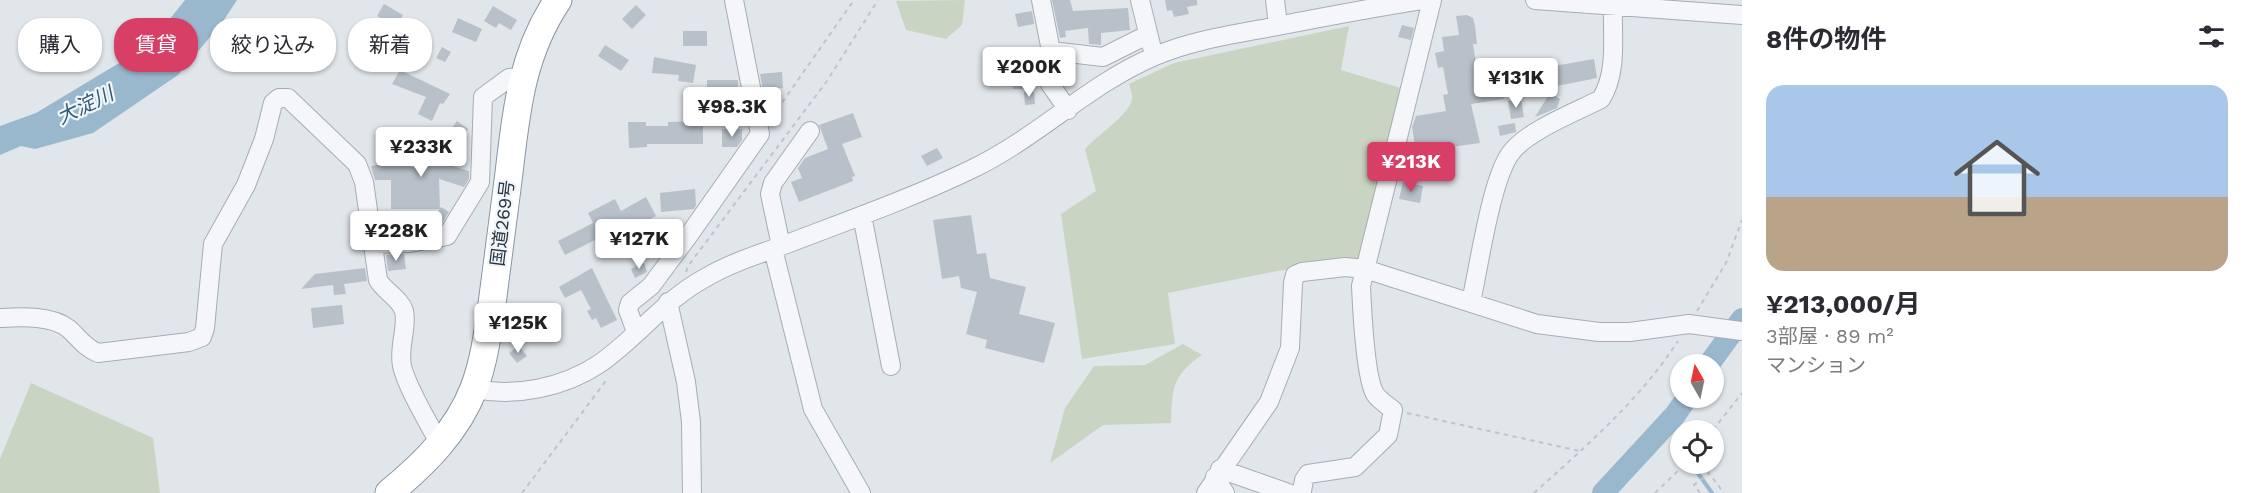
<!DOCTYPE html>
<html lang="ja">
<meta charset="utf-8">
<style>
body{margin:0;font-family:"Work Sans","Noto Sans JP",sans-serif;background:#f7f7f7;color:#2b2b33;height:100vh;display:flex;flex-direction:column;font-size:22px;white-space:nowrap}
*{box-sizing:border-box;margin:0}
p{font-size:20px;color:#7c7c81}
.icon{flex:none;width:33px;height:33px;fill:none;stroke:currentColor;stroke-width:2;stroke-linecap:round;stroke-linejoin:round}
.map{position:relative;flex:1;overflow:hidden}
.panel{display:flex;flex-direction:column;background:#fff;width:510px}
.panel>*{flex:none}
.hud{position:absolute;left:18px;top:18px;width:570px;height:54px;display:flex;gap:12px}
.needle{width:39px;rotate:351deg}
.tools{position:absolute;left:1670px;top:354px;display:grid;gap:12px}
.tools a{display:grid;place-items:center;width:54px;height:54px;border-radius:50%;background:#fff;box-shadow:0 2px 4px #0004;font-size:30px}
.price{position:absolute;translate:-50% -51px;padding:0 14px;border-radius:6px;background:#fff;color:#222;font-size:20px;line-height:39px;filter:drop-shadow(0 2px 3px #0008)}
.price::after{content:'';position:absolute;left:50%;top:36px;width:18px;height:14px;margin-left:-9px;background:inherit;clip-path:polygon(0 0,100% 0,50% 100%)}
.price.selected{background:#d73f66;color:#fff}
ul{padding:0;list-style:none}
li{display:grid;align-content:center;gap:12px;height:318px;padding:0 24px}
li+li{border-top:2px solid #e1e1e2}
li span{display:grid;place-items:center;height:186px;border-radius:18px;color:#555}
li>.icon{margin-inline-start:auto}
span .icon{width:108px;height:108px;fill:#fffc;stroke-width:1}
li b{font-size:26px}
h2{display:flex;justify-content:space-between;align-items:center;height:72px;padding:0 24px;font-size:26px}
.tag{padding:0 21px;border-radius:24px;background:#fff;box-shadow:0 2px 4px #0004;font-size:21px;line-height:54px}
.tag.selected{background:#d73f66;color:#fff}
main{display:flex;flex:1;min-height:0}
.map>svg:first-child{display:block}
</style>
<main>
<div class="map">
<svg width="1742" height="493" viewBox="0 0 1742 493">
<rect width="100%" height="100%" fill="#e1e6eb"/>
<path fill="#c9d5c2" d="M965,0L962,25L946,39L906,30L896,1Z
M1349,26L1341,70L1404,89L1361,261L1277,271L1168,293L1175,344L1082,359L1061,214L1096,191L1085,149C1096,136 1132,113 1132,98C1133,94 1130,88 1129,84L1174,63Z
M1183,344L1202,355C1172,376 1172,388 1171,423L1103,425L1050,463L1065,408L1094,366L1145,365Z
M31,383L153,438L160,493H0V459Z"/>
<path fill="#9ab8cd" d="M185,0H237L222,23L178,75L93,133L35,149L21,146L0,155V126L36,113L149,45Z"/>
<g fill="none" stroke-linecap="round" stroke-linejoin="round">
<path stroke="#9ab8cd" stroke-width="4" d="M1675,415L1680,436
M1695,469L1712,493"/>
<path stroke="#9ab8cd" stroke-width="22" d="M1709,364L1742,319
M1603,493L1675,415L1687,398"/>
</g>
<path fill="#b8c0c9" d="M1052,0H1070L1073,11L1128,8L1130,30L1101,33V45L1089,44L1088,28L1065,31L1066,37L1060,38Z
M1165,0H1197V5L1187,7L1189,14L1174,17L1172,10L1167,11Z
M384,4L403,15L397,27L377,16Z
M636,5L646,15L632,29L622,19Z
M493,6L517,20L511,30L499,23L496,28L484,21Z
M1032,11L1034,24L1018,27L1015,14Z
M1467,15L1473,18L1475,26L1477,44H1473L1476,64L1497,60L1504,99L1471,104L1480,143L1416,152L1412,127L1416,116L1446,111L1443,95L1448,94L1443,67L1438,68L1435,53L1444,51L1442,37L1459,35L1456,16Z
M458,18L482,29L476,42L452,32Z
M1402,25L1414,28L1411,40L1398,37Z
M683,31H707V46H683Z
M605,45L629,60L621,71L598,56Z
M442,47L451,52L445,62L436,58Z
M1027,51V89H1013L1012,70H1005L1004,53Z
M654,57L696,65L693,83L678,81L679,75L652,73Z
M1594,59L1597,78L1557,86L1554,66Z
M400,70L450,94L443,104L440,103L432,121L418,114L426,97L392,84Z
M782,72L783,88L763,90L760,74Z
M707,80H738V101H707Z
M1024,92H1034L1035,104L1025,105Z
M1550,93L1560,99L1557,108L1535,117Z
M1521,99L1524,117L1511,119L1508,101Z
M853,113L862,137L842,144L855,176L852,177L853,181L799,202L791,182L802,178L798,168L805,158L828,149L819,125Z
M457,121L468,129L460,140L449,132Z
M703,121V144H647V147L629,148L628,122H646V126H668V122Z
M1515,123L1516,132L1500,136L1498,126Z
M722,129H742V140L737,147H722Z
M430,135L446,143L439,156L453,161L452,166L469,171V179L464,187L439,179L440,209H391V180H375L371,166L399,162L414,168Z
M937,148L943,158L927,166L921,156Z
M1403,182L1423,186L1420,203L1399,199Z
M695,189L696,205L694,209L661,212L660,193Z
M646,197L656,216L628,231L635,241L625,247L619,237L597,246L595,240L565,255L558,241L593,223L588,213L615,199L621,211Z
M441,207L449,212L440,226L435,227L430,224Z
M971,215L977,254L986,253L990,278L1026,287L1019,314L1055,323L1044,363L985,348L987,340L966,334L977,292L961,288L959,276L942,279L933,220Z
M404,254L406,269L388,271L386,255Z
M644,263L647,272L635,278L631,269Z
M365,268L367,281L344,284L346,294L334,295L333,285L301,289L315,274Z
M592,268L617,320L601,328L596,318L592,320L587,311L591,309L581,290L565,298L559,287Z
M342,305L344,324L313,328L311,308Z
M535,318L539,333L532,335L533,339L514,344L509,325Z
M519,346L527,356L517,363L509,353Z"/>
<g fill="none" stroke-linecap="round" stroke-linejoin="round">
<g stroke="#a6adb6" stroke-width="20">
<path id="minor" d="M1041,0L1051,51
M1140,0L1151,45
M1275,0L1278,25
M1535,0L1742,15
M1068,110L1050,84L1051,51L1103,57L1147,35
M862,215L891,366
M372,244L410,243L447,236L480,182L483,97L509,78L523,77
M781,246L770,194L773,183L810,131
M773,249L813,409L861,493
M668,302L686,382L691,422L692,493
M1471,302C1479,266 1491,181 1510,154C1526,131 1576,112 1601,99C1618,72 1612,37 1613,5
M0,318C21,317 52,315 69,329C79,338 85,348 98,353L189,342L202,337L205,328L213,244L246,185L264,139L273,103L279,98H288L357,164L364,182L378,280C384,291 400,298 404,311C408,327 398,347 402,366C407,388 429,423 440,445
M636,332L628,310L630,303L651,286L689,235L760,134L734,0
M474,389C515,397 563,388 599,364C637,338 664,300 705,278C732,262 763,253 792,242C852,219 914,197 972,169C1037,138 1089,84 1155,56C1190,41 1229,35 1267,28C1318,18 1370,8 1422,0
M1220,469L1288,493
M1215,477L1225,493
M1206,493L1269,402L1290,348L1293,283L1295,275L1302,272L1345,267L1365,269L1537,324L1599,332H1630L1689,324L1742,331
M1298,493L1302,491L1304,480L1308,474L1355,467L1388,435L1393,410C1387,405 1379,400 1375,394C1365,377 1362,308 1361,286L1432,0"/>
</g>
<g stroke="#8895a3" stroke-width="29">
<path id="highway" d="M389,493C424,464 457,432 474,388C484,362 488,332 492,304C498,260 503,217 509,173C516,111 522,53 558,0"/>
</g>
<path stroke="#bfc4ca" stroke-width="2" stroke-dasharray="4.5 4.5" stroke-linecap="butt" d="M772,117L854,0
M686,272L688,266L827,81L878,0
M1697,311L1726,263L1742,220
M1407,413L1580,451
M1713,430L1742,393
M1702,464L1724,493
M522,493L608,378
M1534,493C1586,446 1639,401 1678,341
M1655,493L1685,464
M1700,493L1694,485L1710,473"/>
<use href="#minor" stroke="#f4f6f9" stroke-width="18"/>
<use href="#highway" stroke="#fff" stroke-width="27"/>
</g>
<g text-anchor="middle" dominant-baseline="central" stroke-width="4.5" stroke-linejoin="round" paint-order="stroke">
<g font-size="18" fill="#283544" stroke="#f1f5f8">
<text transform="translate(502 223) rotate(-83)">国道269号</text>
</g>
<g font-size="20" font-style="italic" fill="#2f597b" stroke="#f1f5f8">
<text transform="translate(85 105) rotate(-26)">大淀川</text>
</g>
</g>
</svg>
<div class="tools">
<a><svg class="needle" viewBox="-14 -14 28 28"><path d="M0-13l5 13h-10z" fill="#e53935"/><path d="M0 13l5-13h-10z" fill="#7c7c81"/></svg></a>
<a><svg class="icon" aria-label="locate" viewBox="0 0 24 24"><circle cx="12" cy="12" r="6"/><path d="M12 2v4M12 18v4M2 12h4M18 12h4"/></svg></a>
</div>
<b class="price" style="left:1029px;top:98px">¥200K</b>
<b class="price" style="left:1516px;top:109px">¥131K</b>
<b class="price" style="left:732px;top:138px">¥98.3K</b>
<b class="price" style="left:421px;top:178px">¥233K</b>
<b class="price selected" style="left:1411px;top:193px">¥213K</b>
<b class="price" style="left:396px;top:262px">¥228K</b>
<b class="price" style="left:639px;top:270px">¥127K</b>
<b class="price" style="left:518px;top:354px">¥125K</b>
<div class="hud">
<a class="tag">購入</a>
<a class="tag selected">賃貸</a>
<a class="tag">絞り込み</a>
<a class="tag">新着</a>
</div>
</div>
<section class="panel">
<h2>8件の物件<svg class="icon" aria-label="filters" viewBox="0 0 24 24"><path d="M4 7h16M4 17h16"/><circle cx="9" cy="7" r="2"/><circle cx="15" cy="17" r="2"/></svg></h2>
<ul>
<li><span style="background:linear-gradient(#a9c7e8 60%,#b9a48a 0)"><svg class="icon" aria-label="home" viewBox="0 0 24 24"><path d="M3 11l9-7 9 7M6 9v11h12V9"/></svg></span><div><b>¥213,000/月</b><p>3部屋 · 89 m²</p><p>マンション</p></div></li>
</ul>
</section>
</main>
